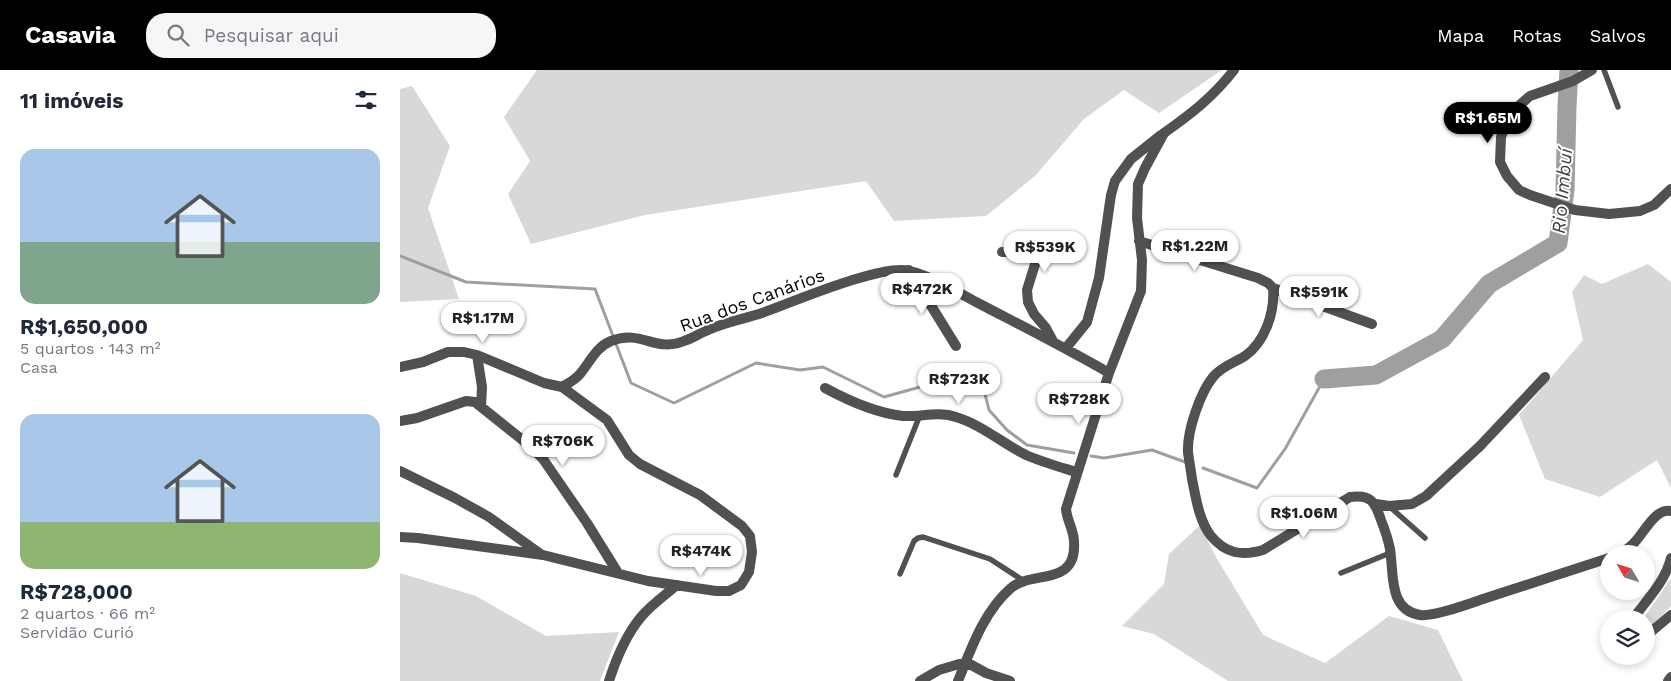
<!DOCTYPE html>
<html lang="pt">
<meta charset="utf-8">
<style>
body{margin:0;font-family:"Work Sans",sans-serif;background:#f6f6f7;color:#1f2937;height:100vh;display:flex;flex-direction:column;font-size:19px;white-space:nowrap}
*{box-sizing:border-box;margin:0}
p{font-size:16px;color:#747a83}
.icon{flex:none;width:28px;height:28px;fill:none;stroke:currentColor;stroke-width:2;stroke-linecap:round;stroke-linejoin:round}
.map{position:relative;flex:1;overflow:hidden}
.drawer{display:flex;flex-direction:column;background:#fff;width:400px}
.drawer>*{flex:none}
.needle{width:32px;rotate:309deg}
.fabs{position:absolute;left:1200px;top:475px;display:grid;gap:10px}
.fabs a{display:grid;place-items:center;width:55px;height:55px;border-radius:50%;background:#fff;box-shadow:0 2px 8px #0003;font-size:25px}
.price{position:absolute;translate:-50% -42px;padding:0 11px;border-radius:18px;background:#fff;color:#222;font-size:16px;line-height:32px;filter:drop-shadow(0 1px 2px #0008)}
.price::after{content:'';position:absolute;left:50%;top:30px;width:15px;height:11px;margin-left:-8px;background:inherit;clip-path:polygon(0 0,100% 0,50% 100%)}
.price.on{background:#000;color:#fff}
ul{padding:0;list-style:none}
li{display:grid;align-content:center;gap:10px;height:265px;padding:0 20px}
li span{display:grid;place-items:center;height:155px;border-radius:15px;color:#555}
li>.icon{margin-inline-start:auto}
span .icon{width:90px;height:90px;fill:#fffc;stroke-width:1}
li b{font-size:21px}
h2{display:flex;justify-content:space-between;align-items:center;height:60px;padding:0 20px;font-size:21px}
header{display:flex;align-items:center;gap:30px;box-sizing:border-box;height:70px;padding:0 25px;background:#000;color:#fff}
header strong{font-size:24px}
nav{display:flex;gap:28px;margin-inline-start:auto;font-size:18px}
.search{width:350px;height:45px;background:#f6f6f7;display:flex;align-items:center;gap:12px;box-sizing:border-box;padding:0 18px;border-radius:20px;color:#747a83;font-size:19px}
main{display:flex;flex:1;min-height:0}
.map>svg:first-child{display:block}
</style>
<header>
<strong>Casavia</strong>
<div class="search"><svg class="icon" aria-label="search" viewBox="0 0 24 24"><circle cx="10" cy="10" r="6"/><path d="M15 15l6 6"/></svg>Pesquisar aqui</div>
<nav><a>Mapa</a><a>Rotas</a><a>Salvos</a></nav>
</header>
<main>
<section class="drawer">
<h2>11 imóveis<svg class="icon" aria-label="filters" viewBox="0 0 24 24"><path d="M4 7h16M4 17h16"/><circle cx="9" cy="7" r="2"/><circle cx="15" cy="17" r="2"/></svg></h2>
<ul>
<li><span style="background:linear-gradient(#a9c7e8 60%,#7fa58c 0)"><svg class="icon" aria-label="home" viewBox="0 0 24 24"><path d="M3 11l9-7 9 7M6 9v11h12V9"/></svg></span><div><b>R$1,650,000</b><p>5 quartos · 143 m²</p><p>Casa</p></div></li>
<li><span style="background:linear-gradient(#a9c7e8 70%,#8fb573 0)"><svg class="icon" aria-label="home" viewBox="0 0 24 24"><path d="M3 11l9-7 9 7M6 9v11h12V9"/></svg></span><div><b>R$728,000</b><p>2 quartos · 66 m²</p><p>Servidão Curió</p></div></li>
</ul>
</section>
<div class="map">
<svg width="1271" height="611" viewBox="0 0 1271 611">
<rect width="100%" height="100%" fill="#fff"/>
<path fill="#d8d8d8" d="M137,0H822L759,43L724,20L684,49L635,106L586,146L494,151L466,111L245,145L131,174L108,124L130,91L104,47Z
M12,16L50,76L28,138L59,229L0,232V19Z
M1248,194L1271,212V418L1257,390L1200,427L1145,409L1119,345L1183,270L1172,222L1184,205L1202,214Z
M800,455L816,487L863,565L925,593L989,546L1038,560L1063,611H828L754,564L722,556L764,514L769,484Z
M0,503L76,526L146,566L219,562L200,611H0Z
M1271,508V536L1252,556H1246V549H1243Z"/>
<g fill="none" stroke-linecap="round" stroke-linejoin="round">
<path stroke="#9f9f9f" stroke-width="3" d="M0,186L66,212L195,219L231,313L274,333L356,293L400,300L423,297L484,327L520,317L548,310L584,320L589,340L607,360L627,375L674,383
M691,386L704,388L752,380L785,392
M803,398L857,418L885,379L924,309"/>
<path stroke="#9f9f9f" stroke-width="19" d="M924,309L976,305L1042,269L1089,214L1158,173L1165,120L1167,36L1169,0"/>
<path stroke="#515151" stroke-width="5.5" d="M1204,0L1218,37
M496,405L520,345
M990,437L1025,468
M941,503L990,483
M500,504L514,471L518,468L523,467L590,489L624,511"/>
<path stroke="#515151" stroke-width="10" d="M1192,0L1173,11L1130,26L1114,40L1107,51L1101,67L1100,92L1107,106L1119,120L1130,125L1175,140L1209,144L1240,141L1254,135L1271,119
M739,171L858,208L868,213L873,218C875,242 865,272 845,286C834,293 822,296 813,307C800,323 787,361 788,382C789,391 791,400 792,409C796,428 799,451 811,466C826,484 842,486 863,480L950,427C971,424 975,432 981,450C985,460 988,469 990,479C994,503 988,540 1020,545C1034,547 1071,533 1086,528C1127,515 1168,501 1209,488
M602,182C612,182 634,178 636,191L627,220L628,232L634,244L646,258L653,271
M509,200L556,276
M873,218L972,254
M666,278L687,252L699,208L711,125L715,111L731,89L761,65
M77,285L82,317L81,337
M0,297L23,292L48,282H64L77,285L144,313L162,317L207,350L229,385L240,394L300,425L342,456L350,466L352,482L349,502L341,515L329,521H316L248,511L143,485L18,468L0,467
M162,317C169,313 175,310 180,304C190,292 196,277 211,271C242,259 255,283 284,271C293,268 300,263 308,260C325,252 344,249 362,243C393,232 483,193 510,201C534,207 557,222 578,233C622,256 666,278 709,303
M425,318C449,331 475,343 503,346C521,347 539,341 556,347C582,355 602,373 626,385C642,392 660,397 676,402
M0,351L17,348L66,331L75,332L130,376L143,389L187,453L218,503
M0,401L55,428L89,447L142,485
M976,434L989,436L1012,434L1026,426L1080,376L1145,307
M1220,484C1224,481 1229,478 1233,474C1244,464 1254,438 1271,441
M1233,549C1247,529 1265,512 1271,488
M1246,566L1271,545
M209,611C216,589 226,565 241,547C251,535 265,525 277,515
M520,611L539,600L566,592L586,603L610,611
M558,611C571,579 584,541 611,518C632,500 677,517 674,472C674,460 667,451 666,439L709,303L741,221L742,190L737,148L738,114L745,98L764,63
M1268,611L1271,607"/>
<path stroke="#515151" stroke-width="10" d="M764,63C791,44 813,27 834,0"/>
</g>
<g text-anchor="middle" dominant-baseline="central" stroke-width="4" stroke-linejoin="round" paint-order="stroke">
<g font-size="18" fill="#000" stroke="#fff">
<text transform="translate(352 230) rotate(-20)">Rua dos Canários</text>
</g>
<g font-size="19" font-style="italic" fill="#404040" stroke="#fff">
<text transform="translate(1162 121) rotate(-85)">Rio Imbuí</text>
</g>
</g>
</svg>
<div class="fabs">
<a><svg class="needle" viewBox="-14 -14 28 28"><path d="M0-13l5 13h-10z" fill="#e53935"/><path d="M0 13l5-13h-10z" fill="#747a83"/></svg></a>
<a><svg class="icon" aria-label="layers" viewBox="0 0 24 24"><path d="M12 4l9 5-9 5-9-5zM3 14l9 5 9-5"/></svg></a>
</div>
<b class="price on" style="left:1088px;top:74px">R$1.65M</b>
<b class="price" style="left:795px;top:202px">R$1.22M</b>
<b class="price" style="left:645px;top:203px">R$539K</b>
<b class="price" style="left:522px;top:245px">R$472K</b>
<b class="price" style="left:919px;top:248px">R$591K</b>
<b class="price" style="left:83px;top:274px">R$1.17M</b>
<b class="price" style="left:559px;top:335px">R$723K</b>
<b class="price" style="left:679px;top:355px">R$728K</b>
<b class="price" style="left:163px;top:397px">R$706K</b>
<b class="price" style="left:904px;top:469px">R$1.06M</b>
<b class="price" style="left:301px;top:507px">R$474K</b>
</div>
</main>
